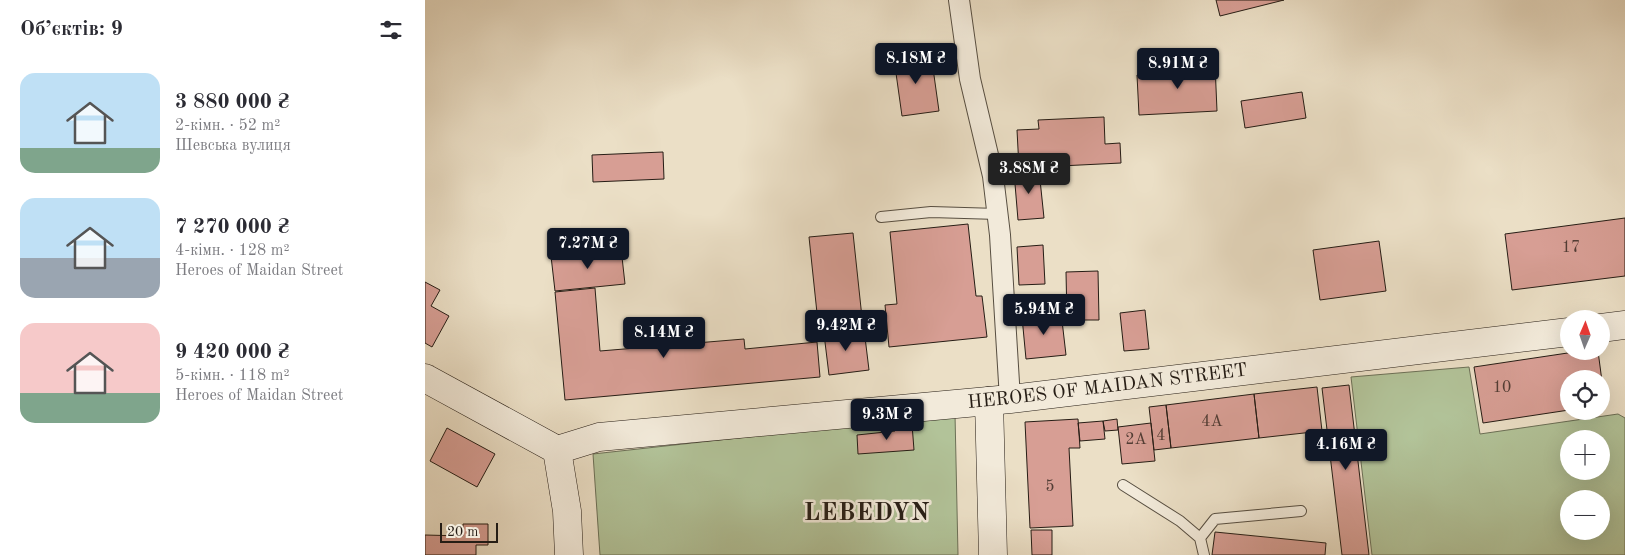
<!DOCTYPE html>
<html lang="uk">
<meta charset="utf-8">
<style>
body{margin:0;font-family:"Old Standard TT",serif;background:#f2f2f3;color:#2b2b33;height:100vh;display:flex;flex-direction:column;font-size:19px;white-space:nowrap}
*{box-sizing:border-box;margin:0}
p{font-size:16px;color:#7c7c81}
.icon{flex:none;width:28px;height:28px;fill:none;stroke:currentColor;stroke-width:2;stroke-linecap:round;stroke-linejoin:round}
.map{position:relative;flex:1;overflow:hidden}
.drawer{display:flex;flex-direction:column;background:#fff;width:425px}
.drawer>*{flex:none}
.needle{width:32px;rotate:2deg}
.controls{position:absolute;left:1135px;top:310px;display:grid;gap:10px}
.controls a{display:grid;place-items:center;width:50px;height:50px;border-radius:50%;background:#fff;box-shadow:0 5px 20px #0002;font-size:25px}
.scale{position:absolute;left:15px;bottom:12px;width:58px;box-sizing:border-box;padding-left:5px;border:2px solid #261d15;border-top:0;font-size:14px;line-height:18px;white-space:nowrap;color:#261d15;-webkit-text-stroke:4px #f2eada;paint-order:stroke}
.price{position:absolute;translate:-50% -42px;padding:0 11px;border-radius:5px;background:#111827;color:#fff;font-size:16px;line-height:32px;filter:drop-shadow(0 1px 2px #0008)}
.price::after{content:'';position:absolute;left:50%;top:30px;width:15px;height:11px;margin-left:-8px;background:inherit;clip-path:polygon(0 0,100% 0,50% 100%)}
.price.active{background:#222;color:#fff}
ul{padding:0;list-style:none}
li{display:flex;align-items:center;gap:15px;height:125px;padding:0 20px}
li span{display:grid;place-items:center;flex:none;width:140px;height:100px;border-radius:15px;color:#555}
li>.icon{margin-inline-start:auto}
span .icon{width:60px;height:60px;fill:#fffc;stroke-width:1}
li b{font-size:21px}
h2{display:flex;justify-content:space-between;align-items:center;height:60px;padding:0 20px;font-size:21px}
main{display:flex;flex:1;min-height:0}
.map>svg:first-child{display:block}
</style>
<main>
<section class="drawer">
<h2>Об’єктів: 9<svg class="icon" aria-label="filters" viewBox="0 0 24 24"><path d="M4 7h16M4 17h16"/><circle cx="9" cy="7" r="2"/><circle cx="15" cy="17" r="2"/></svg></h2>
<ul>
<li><span style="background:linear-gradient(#bfe0f5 75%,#7fa58c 0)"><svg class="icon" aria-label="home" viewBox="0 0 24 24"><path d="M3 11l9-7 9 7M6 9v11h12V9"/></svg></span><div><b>3 880 000 ₴</b><p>2-кімн. · 52 m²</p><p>Шевська вулиця</p></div></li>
<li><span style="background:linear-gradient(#bfe0f5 60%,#9aa5b1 0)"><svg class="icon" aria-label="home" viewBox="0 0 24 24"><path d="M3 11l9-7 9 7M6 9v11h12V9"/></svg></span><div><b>7 270 000 ₴</b><p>4-кімн. · 128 m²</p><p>Heroes of Maidan Street</p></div></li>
<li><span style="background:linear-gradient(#f6c9c9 70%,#7fa58c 0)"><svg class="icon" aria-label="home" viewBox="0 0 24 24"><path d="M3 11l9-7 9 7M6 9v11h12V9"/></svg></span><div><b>9 420 000 ₴</b><p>5-кімн. · 118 m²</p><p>Heroes of Maidan Street</p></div></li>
</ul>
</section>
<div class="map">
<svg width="1200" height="555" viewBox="0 0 1200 555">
<rect width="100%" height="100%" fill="#ebdfc6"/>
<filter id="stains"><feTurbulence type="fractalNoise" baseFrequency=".004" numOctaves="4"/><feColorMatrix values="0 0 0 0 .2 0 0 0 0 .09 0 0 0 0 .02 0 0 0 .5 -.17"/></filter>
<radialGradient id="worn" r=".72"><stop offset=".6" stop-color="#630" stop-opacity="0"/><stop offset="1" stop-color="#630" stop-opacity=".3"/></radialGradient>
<path fill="#b2c399" stroke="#6c7057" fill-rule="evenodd" d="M1044,367L1055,434L1193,414L1200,418V555H947L926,377ZM1144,439H1176V471H1144ZM1144,499H1176V531H1144Z
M530,414L533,555H175L168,454Z"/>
<path fill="#d79e94" stroke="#261d15" d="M791,0H859L795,16Z
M506,54L514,111L477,116L469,59Z
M790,64L792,111L714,115L712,75L729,74L728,67Z
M877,92L881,118L820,128L816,101Z
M679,117L680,144L695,143L696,163L594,168L592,130L614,129L613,120Z
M238,152L239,179L168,182L167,155Z
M614,170L619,218L593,220L589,172Z
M1200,218V276L1087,290L1080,234Z
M543,224L551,296H557L562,337L464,347L460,305L472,304L465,232Z
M428,233L438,327L394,332L384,237Z
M954,241L961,291L895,300L888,250Z
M618,245L620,284L594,285L592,247Z
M196,248L200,284L130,291L126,256Z
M673,271L674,320H642L641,272Z
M0,282L15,290L6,306L24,316L7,347L0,343Z
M170,288L175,351L319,339L320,349L392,342L395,377L140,400L130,292Z
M720,310L724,349L699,351L695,313Z
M636,312L641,355L601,359L597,317Z
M439,329L444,370L404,375L399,334Z
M1156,351H1173L1180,404L1176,405V379H1144V410L1058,423L1049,367Z
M924,385L944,555H917L897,388Z
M892,387L897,431L834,438L829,394Z
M829,394L834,438L746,448L741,405Z
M741,405L746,448L729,450L724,407Z
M653,419L655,448H644L648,526L605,528L600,422Z
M692,419L693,430L680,431L678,421Z
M678,421L680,439L655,441L653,423Z
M726,423L730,461L697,464L693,427Z
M487,424L489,450L433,454L432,435L470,431L472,426Z
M22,428L70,454L52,487L5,461Z
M38,524H63V545H51V555H0V535L38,536Z
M606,530H627V555H607Z
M790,532L901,543L900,555H787Z"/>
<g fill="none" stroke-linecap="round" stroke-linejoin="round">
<g stroke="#574e41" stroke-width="12">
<path id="lane" d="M456,217L506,212L573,214
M698,485L755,521L775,538L779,555
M775,538L790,519L876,511"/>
</g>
<g stroke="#574e41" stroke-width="22">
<path id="street" d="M534,0L545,79L568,176L575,235L585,399"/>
</g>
<g stroke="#261d15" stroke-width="29">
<g id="secondary">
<path d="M1176,328L1200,325"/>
<path d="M0,378L132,450"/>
<path d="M564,401L568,555"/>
<path id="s1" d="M132,450L174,437L585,399L1144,332"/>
<path d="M132,450L142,511L144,555"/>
</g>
</g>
<use href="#lane" stroke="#f2eada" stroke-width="10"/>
<use href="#street" stroke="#f2eada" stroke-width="20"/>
<use href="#secondary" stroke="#f2eada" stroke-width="28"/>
</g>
<g text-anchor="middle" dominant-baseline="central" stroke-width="5" stroke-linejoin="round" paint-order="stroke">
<g font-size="16" fill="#523d35">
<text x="1146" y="248">17</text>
<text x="1077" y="388">10</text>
<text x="787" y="422">4А</text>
<text x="736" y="436">4</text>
<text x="711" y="440">2А</text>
<text x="625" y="487">5</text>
</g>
<g font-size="19" fill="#261d15" stroke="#f2eada">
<text stroke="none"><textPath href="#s1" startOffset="555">HEROES OF MAIDAN STREET</textPath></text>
</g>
<g font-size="24" font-weight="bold" letter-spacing="1" fill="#261d15" stroke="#f2eada">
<text x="442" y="514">LEBEDYN</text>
</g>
</g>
<rect width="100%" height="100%" filter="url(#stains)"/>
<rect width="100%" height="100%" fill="url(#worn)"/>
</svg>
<div class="controls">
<a><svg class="needle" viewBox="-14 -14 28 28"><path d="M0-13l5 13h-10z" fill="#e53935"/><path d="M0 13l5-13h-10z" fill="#7c7c81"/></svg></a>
<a><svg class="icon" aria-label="locate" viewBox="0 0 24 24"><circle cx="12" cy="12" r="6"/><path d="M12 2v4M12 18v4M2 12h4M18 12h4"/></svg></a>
<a>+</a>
<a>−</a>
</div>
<div class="scale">20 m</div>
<b class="price" style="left:491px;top:85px">8.18M ₴</b>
<b class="price" style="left:753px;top:90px">8.91M ₴</b>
<b class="price active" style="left:604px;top:195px">3.88M ₴</b>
<b class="price" style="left:163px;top:270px">7.27M ₴</b>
<b class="price" style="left:619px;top:336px">5.94M ₴</b>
<b class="price" style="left:421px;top:352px">9.42M ₴</b>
<b class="price" style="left:239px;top:359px">8.14M ₴</b>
<b class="price" style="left:462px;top:441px">9.3M ₴</b>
<b class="price" style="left:921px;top:471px">4.16M ₴</b>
</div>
</main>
